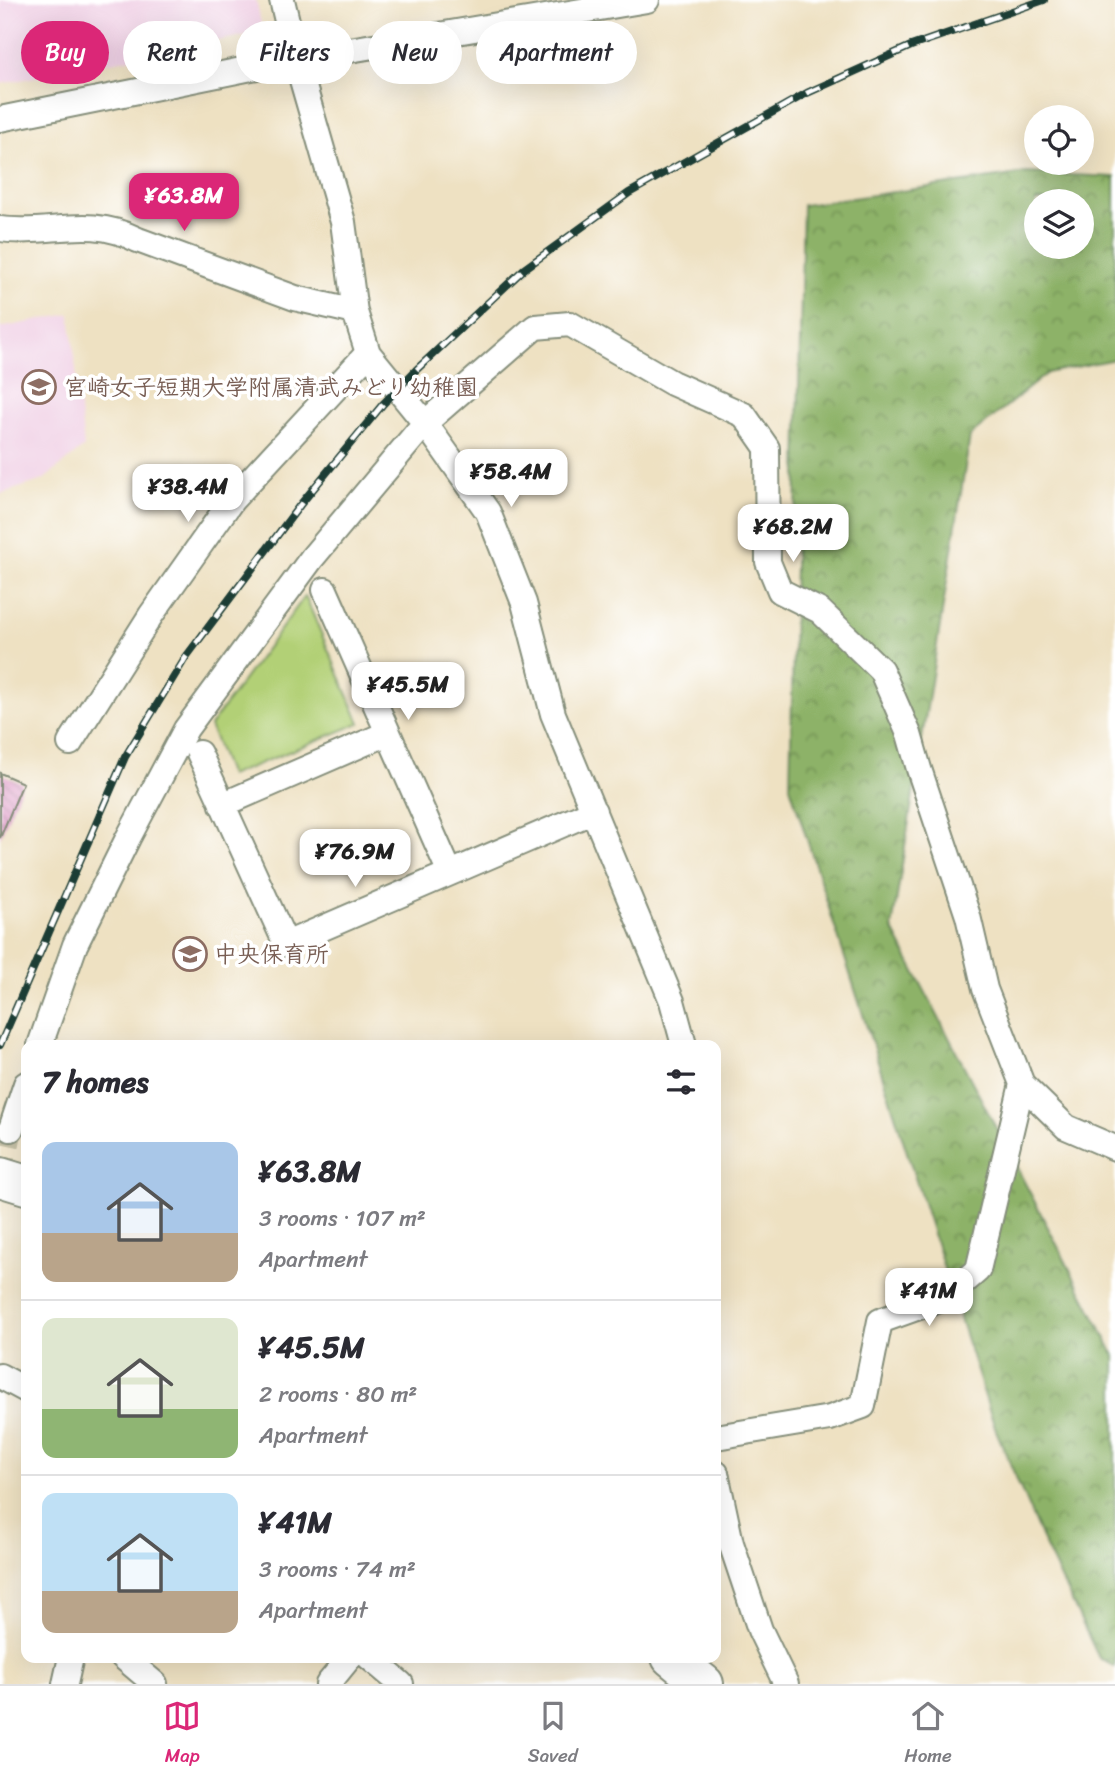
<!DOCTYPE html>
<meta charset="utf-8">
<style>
body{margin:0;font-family:Sriracha,"Klee One",sans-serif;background:#f7f7f7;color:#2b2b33;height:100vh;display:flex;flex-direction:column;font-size:26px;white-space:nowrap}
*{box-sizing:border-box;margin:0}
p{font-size:23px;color:#7c7c81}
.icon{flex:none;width:38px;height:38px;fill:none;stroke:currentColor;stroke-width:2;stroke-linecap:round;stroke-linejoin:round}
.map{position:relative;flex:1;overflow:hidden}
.sheet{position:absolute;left:21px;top:1040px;width:700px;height:623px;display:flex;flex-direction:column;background:#fff;border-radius:14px;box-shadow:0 7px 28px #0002}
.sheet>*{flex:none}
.banner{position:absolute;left:21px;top:21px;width:700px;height:63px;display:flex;gap:14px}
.fabs{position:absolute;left:1024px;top:105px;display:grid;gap:14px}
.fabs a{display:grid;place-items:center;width:70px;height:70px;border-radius:50%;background:#fff;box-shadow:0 7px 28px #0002;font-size:35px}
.price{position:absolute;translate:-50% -60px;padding:0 16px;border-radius:14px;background:#fff;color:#222;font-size:23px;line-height:46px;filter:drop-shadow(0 2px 4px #0008)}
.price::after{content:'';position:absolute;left:50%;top:42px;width:21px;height:16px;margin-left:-10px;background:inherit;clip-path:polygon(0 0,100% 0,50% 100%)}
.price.on{background:#db2777;color:#fff}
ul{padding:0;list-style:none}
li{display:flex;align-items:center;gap:21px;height:175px;padding:0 21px}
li+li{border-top:2px solid #e1e1e2}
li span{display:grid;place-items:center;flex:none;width:196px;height:140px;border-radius:14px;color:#555}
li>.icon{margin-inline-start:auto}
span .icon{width:84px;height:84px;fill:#fffc;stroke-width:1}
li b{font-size:30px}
h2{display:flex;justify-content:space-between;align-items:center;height:84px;padding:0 21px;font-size:30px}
.tag{padding:0 24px;border-radius:32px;background:#fff;box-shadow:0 7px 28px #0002;font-size:24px;line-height:63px}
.tag.on{background:#db2777;color:#fff}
.dock{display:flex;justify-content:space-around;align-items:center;height:98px;border-top:2px solid #e1e1e2;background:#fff;font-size:19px;color:#7c7c81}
.dock a{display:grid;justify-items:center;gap:4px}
.dock .on{color:#db2777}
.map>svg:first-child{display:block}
</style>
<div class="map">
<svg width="1115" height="1684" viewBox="0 0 1115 1684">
<defs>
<pattern id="forest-crowns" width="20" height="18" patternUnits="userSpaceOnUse" patternTransform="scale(1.75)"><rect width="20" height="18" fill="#8db267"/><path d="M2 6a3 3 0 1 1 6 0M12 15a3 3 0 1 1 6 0" fill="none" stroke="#739256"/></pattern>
<pattern id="building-back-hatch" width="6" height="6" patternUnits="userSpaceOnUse" patternTransform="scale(1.75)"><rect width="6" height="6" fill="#db90c0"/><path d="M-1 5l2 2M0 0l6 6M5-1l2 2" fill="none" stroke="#b1779d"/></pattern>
</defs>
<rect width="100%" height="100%" fill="#fff"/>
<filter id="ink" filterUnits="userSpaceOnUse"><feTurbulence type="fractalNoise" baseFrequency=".0143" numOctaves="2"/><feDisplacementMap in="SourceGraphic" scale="14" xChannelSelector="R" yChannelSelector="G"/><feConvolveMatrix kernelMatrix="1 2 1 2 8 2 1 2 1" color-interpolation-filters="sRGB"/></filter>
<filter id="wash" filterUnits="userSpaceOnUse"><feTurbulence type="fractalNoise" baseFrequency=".00686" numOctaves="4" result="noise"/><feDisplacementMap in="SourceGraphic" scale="28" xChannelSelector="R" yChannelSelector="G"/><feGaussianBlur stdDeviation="1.57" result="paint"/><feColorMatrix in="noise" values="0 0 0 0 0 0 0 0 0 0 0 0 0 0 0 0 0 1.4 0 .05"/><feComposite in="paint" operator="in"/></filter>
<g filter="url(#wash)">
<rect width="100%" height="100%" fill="#eee1c2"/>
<path fill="#f0d0e5" d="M0,0H256L263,32L0,84Z
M70,314L84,447L43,480L0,494V328Z"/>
<path fill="#b2d076" stroke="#688655" stroke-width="2" d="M305,596L360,723L229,776L210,726Z"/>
<path fill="url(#forest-crowns)" stroke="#56784e" stroke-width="2" fill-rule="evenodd" d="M1026,173L1115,177V359L1047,373L970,436L892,928L1115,1356V1667L1099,1658L1042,1539L995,1428L790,786L803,205ZM1036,201H1082V247H1036Z"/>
<g id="blocks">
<path fill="url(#building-back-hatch)" d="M0,773L23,783L0,838Z"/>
</g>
</g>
<g filter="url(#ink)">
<use href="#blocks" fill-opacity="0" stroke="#868f7b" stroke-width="2"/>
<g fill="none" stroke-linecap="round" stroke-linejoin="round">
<path stroke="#c5c0a6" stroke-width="24" stroke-dasharray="24 12" stroke-linecap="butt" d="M0,1180L11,1129"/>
<g stroke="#868f7b" stroke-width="28">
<path id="minor" d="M282,0L296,59L343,222L355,312L368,353L425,423L488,512L524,603L553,714L672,1001L684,1045
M0,119L296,59L647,0
M0,229C50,236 88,214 138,240L295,298L355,312
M325,590L450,873
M70,743L151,615L232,500L368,353
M199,753L286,944L594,811
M222,805L388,733
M40,1045L75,945L128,838L186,729L312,558L425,423L535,327L570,324L672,383L744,415L767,448L768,562L780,591L820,611L881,670L909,734L919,769L968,916L985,989L1022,1084L1066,1127L1115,1148
M11,1129L26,1084
M0,1376L26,1390
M716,1437L830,1418L863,1406L880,1321L947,1297L978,1270L1022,1084
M716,1473L731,1543L760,1630L786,1684
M123,1657L155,1684
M369,1657L401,1684
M65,1684L71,1657
M328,1684L350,1657"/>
</g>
<g stroke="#868f7b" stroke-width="42">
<path id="primary" d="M0,1177L26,1185
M671,1657L704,1684"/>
</g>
<use href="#minor" stroke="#fff" stroke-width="24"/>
<use href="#primary" stroke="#fff" stroke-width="38"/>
<g stroke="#1f3d34" stroke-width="8">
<path id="rail" d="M0,1045L125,757L186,657L300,505L383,404L416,370L524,269L629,193L807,93L911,46L1044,0"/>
</g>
<use href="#rail" stroke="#fff" stroke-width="5" stroke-dasharray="16" stroke-linecap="butt"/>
</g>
</g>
<defs>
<g id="school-ring" transform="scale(1.75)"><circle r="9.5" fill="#fff" stroke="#8d6e63" stroke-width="1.5"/><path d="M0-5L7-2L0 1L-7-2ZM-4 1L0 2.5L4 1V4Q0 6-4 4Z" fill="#8d6e63"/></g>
</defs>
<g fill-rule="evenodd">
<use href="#school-ring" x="39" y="387"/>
<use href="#school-ring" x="190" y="954"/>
</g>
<g text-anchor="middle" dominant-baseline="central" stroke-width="7" stroke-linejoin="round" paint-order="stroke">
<g font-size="23" font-weight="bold" fill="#785e54" stroke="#fff" text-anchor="start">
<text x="64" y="387">宮崎女子短期大学附属清武みどり幼稚園</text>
<text x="214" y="954">中央保育所</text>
</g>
</g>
</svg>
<div class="fabs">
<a><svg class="icon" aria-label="locate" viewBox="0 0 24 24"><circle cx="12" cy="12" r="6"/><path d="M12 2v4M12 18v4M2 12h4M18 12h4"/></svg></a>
<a><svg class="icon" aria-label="layers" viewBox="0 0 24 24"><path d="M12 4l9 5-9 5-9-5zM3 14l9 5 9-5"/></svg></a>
</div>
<b class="price on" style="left:184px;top:233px">¥63.8M</b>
<b class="price" style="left:511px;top:509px">¥58.4M</b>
<b class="price" style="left:188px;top:524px">¥38.4M</b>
<b class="price" style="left:793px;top:564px">¥68.2M</b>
<b class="price" style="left:408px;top:722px">¥45.5M</b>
<b class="price" style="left:355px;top:889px">¥76.9M</b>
<b class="price" style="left:929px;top:1328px">¥41M</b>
<div class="banner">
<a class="tag on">Buy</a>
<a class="tag">Rent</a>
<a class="tag">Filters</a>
<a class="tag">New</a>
<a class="tag">Apartment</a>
</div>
<section class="sheet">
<h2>7 homes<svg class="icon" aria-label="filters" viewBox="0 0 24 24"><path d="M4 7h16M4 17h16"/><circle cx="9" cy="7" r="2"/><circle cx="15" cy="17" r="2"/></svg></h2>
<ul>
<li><span style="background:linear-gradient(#a9c7e8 65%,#b9a48a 0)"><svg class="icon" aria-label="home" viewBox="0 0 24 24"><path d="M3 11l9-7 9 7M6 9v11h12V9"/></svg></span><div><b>¥63.8M</b><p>3 rooms · 107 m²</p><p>Apartment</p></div></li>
<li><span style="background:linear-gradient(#dfe7d0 65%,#8fb573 0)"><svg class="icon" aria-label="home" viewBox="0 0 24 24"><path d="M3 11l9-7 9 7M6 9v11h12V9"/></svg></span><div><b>¥45.5M</b><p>2 rooms · 80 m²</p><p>Apartment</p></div></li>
<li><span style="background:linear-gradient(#bfe0f5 70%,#b9a48a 0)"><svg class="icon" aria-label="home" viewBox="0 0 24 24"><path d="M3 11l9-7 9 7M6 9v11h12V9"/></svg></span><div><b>¥41M</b><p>3 rooms · 74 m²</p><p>Apartment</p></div></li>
</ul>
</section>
</div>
<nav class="dock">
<a class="on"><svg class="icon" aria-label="map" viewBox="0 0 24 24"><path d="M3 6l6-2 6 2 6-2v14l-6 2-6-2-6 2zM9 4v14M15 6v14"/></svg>Map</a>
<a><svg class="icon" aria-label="saved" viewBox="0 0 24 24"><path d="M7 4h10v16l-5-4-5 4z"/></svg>Saved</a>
<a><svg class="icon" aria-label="home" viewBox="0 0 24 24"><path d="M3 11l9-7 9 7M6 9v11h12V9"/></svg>Home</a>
</nav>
